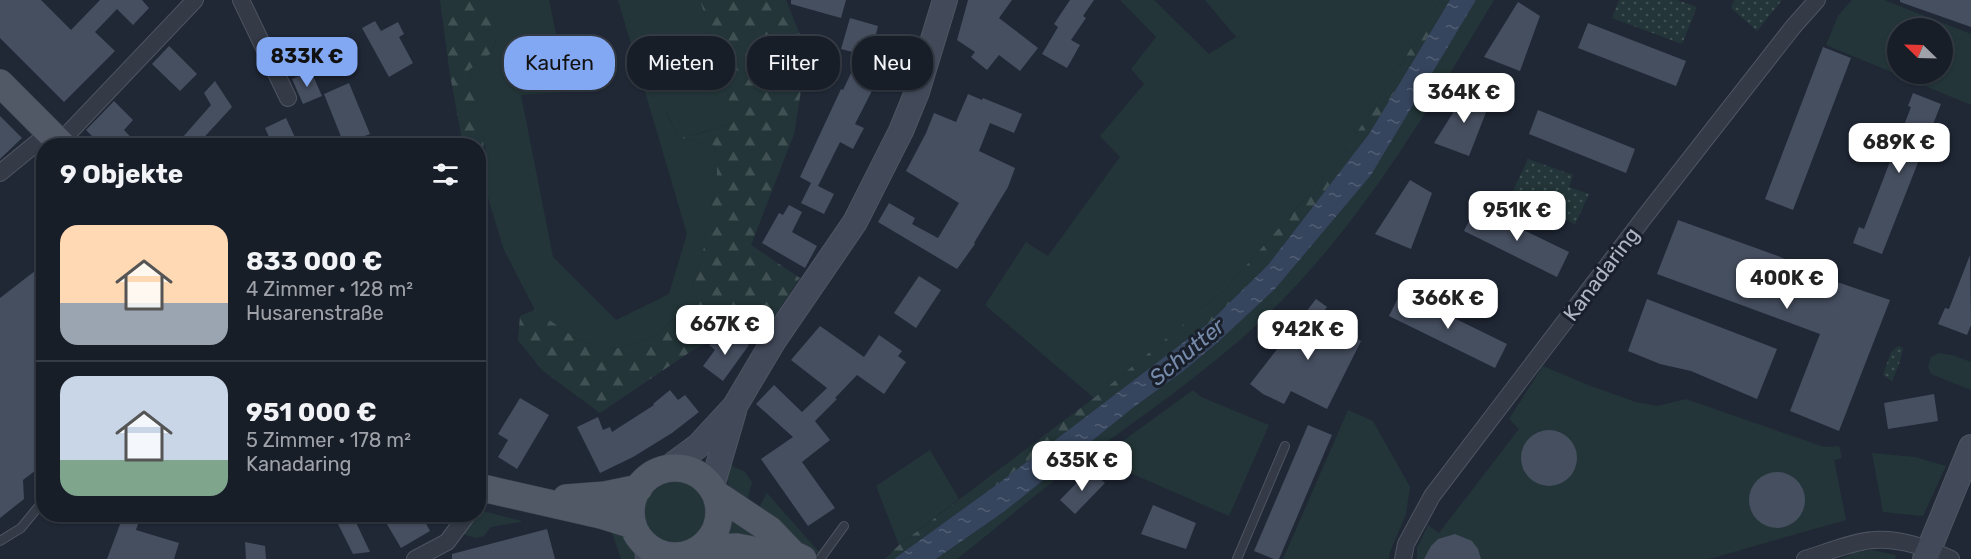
<!DOCTYPE html>
<html lang="de">
<meta charset="utf-8">
<style>
body{margin:0;font-family:Rubik,sans-serif;background:#252b34;color:#f1f3f6;height:100vh;display:flex;flex-direction:column;font-size:22px;white-space:nowrap}
*{box-sizing:border-box;margin:0}
p{font-size:20px;color:#9fa2a8}
.icon{flex:none;width:33px;height:33px;fill:none;stroke:currentColor;stroke-width:2;stroke-linecap:round;stroke-linejoin:round}
.map{position:relative;flex:1;overflow:hidden}
.drawer{position:absolute;left:36px;top:138px;width:450px;height:384px;display:flex;flex-direction:column;background:#181e28;border-radius:24px;box-shadow:0 2px 4px #0004,0 0 0 2px #363c45}
.drawer>*{flex:none}
.top-card{position:absolute;left:504px;top:36px;width:570px;height:54px;display:flex;gap:12px}
.needle{width:39px;rotate:293deg}
.tools{position:absolute;left:1887px;top:18px;display:grid;gap:12px}
.tools a{display:grid;place-items:center;width:66px;height:66px;border-radius:50%;background:#181e28;box-shadow:0 2px 4px #0004,0 0 0 2px #363c45;font-size:30px}
.price{position:absolute;translate:-50% -51px;padding:0 14px;border-radius:12px;background:#fff;color:#222;font-size:20px;line-height:39px;filter:drop-shadow(0 2px 3px #0008)}
.price::after{content:'';position:absolute;left:50%;top:36px;width:18px;height:14px;margin-left:-9px;background:inherit;clip-path:polygon(0 0,100% 0,50% 100%)}
.price.active{background:#83a8f3;color:#111}
ul{padding:0;list-style:none}
li{display:flex;align-items:center;gap:18px;height:150px;padding:0 24px}
li+li{border-top:2px solid #363c45}
li span{display:grid;place-items:center;flex:none;width:168px;height:120px;border-radius:18px;color:#555}
li>.icon{margin-inline-start:auto}
span .icon{width:72px;height:72px;fill:#fffc;stroke-width:1}
li b{font-size:26px}
h2{display:flex;justify-content:space-between;align-items:center;height:72px;padding:0 24px;font-size:26px}
.chip{padding:0 21px;border-radius:24px;background:#181e28;box-shadow:0 2px 4px #0004,0 0 0 2px #363c45;font-size:21px;line-height:54px}
.chip.active{background:#83a8f3;color:#111}
.map>svg:first-child{display:block}
</style>
<div class="map">
<svg width="1971" height="559" viewBox="0 0 1971 559">
<defs>
<pattern id="forest-firs" width="22" height="20" patternUnits="userSpaceOnUse" patternTransform="scale(1.5)"><rect width="22" height="20" fill="#233538"/><path d="M5 1l3.5 6h-7zM16 11l3.5 6h-7z" fill="#405053"/></pattern>
<pattern id="park-dots" width="8" height="8" patternUnits="userSpaceOnUse" patternTransform="scale(1.5)"><rect width="8" height="8" fill="#233538"/><path d="M2 2h.1M6 6h.1" fill="none" stroke="#405053" stroke-width="1.8" stroke-linecap="round"/></pattern>
<pattern id="water-ripples" width="26" height="14" patternUnits="userSpaceOnUse" patternTransform="scale(1.5)"><rect width="26" height="14" fill="#36455e"/><path d="M2 4q2-2 4 0t4 0M15 11q2-2 4 0t4 0" fill="none" stroke="#515e73"/></pattern>
</defs>
<rect width="100%" height="100%" fill="#202836"/>
<path fill="#233538" fill-rule="evenodd" d="M492,0H549L568,92L521,95L553,257L616,320L669,294L687,234L618,0H700L712,39L716,64L723,77L728,98L733,123L694,135L685,134L673,108L666,112L678,137L713,145L717,156V173L705,244L686,307L656,336L615,349L578,340L535,310L504,250L482,178L486,152L469,70C503,45 500,39 492,0Z
M1120,0H1154L1209,54L1236,37L1205,0H1440L1393,78L1340,158L1225,290L1094,398L985,305L1026,242L1048,256L1120,157L1100,136L1144,84L1131,69L1156,37Z
M1476,0H1494C1427,112 1359,228 1264,318C1204,375 1133,422 1067,471C1029,499 994,530 957,559H936L1005,511L1134,407L1182,372L1217,343L1275,289L1371,175Z
M1852,0H1884L1971,34V105L1826,45L1838,16ZM1898,28H1942V74H1898Z
M1938,353L1952,355L1971,362V390L1931,374L1928,367L1931,357Z
M1543,366L1588,385L1636,402L1658,406L1686,399L1824,447L1839,446L1842,458L1834,460L1846,520L1709,559H1417V548L1428,525L1439,533L1519,429L1509,419Z
M1193,390L1201,397L1269,425L1229,516L1098,459Z
M1348,410L1373,421L1410,487L1406,514L1390,552L1389,559H1283Z
M930,450L959,499L899,545L876,486Z
M1872,453L1915,457L1946,466L1923,516L1883,512Z
M726,463L745,472L752,482L746,507C733,492 723,484 726,463Z
M641 511a33 33 0 1 1 66 0a33 33 0 1 1-66 0Z
M767,493L819,552L818,554L755,515Z
M479,510L522,521L520,522L491,527L484,536L476,538L462,534L474,515L478,514Z
M732,516L779,547L726,536Z
M610,527C625,533 638,542 641,559H621Z
M1872,550L1896,555L1895,559H1840L1856,552Z"/>
<path fill="url(#forest-firs)" d="M440,0H492L499,33L490,54L469,70C474,95 494,162 479,182L478,146L463,145L450,75Z
M700,0H786L800,35L803,78L794,134L751,245L800,278L774,317L753,307L733,331L693,350L600,413L542,370L518,340L520,316L535,310L578,340L615,349L656,336L686,307L705,244L717,173V156L713,145L678,137L666,111L673,108L685,134L695,135L733,123L728,98L723,77L716,64L712,39Z
M1440,0H1450L1369,134L1268,265L1210,323L999,483L894,559H885L899,545L1094,398L1225,290L1340,158L1393,78Z"/>
<path fill="url(#park-dots)" d="M1619,0H1677L1697,7L1682,44L1612,18Z
M1734,0H1782L1757,31L1731,8Z
M1528,159L1573,175L1569,187L1589,194L1575,224L1510,197Z
M1898,346L1903,348C1901,360 1897,370 1892,381L1883,375L1891,352Z"/>
<path fill="url(#water-ripples)" d="M1450,0H1476L1371,175L1275,289L1217,343L1182,372L1134,407L1005,511L936,559H894L999,483L1209,323L1268,265L1369,134Z"/>
<path fill="#464f60" d="M0,0H41L71,30L100,0H142L149,8L133,25L117,9L95,32L115,51L64,102L0,38Z
M791,0H846L841,18L791,4Z
M968,0H1012L999,18L1038,48L1020,71L999,55L987,70L971,57L975,52L957,40Z
M1070,0H1094L1083,16L1086,18L1071,40L1080,45L1067,68L1042,54L1058,27L1054,24Z
M1900,0H1971V27L1900,2Z
M1518,2L1540,16L1520,71L1484,57Z
M850,18L878,26L873,46H871L868,56L841,49Z
M375,21L381,31L398,22L404,34L399,37L413,63L389,77L362,28Z
M1588,23L1686,61L1676,86L1578,48Z
M169,46L197,74L180,91L152,64Z
M1823,47L1851,58L1793,210L1765,199Z
M311,71L322,96L303,104L292,79Z
M852,71L876,83L855,124L864,128L856,143L853,149L840,142L818,186L834,194L824,214L801,203L811,183L800,177L841,89L843,90Z
M215,81L232,107L196,146H175L211,105L204,93Z
M349,83L370,134L344,144L324,94Z
M1468,89L1490,102L1469,156L1434,143Z
M1913,93L1941,104L1882,254L1853,243L1859,227L1864,229L1911,107L1908,106Z
M968,94L982,100L983,98L1022,114L1014,133L990,123L979,151L1015,168L1008,187L974,243L975,244L957,269L878,222L889,203L915,218L912,224L938,238L959,203L906,171L926,133L934,113L956,122Z
M114,101L133,120L124,130L139,146H102L86,130Z
M1538,110L1635,149L1626,173L1529,134Z
M0,116L22,138L0,159Z
M286,118L299,146H273L265,128Z
M1410,180L1432,193L1411,249L1375,234Z
M789,205L802,212L792,232L817,246L805,268L762,243L779,213L783,215Z
M1476,207L1569,252L1557,277L1464,231Z
M1678,220L1778,256L1840,283L1890,300L1839,431L1790,411L1820,334L1657,274Z
M1970,255L1971,325L1967,335L1938,324L1945,308L1949,309Z
M44,264V464L23,480L24,499L0,518V298Z
M919,276L941,290L916,328L894,313Z
M1401,292L1507,344L1495,368L1389,316Z
M1316,299L1327,307L1318,319L1361,341L1327,409L1291,391L1284,404L1263,394L1250,384Z
M1647,299L1777,349L1757,399L1691,371L1660,364L1628,351Z
M820,326L864,357L879,335L902,351L898,356L906,362L884,394L857,375L835,398L837,399L815,421L830,440L802,462L835,508L808,526L761,459L793,437L756,404L774,385L802,412L827,388L791,360Z
M734,334L749,345L723,381L703,366L715,350L709,345Z
M670,390L678,400L685,395L699,412L672,433L633,457L600,473L577,427L598,417L603,430L610,427L612,432L654,405L653,404Z
M1934,394L1938,421L1888,429L1884,403Z
M520,398L549,415L517,469L498,457L508,440L498,434Z
M1308,425L1332,435L1279,559H1274L1254,551Z
M1521 458a28 28 0 1 1 56 0a28 28 0 1 1-56 0Z
M1090,469L1105,483L1075,514L1060,500Z
M1749 500a28 28 0 1 1 56 0a28 28 0 1 1-56 0Z
M1153,505L1196,523L1186,549L1141,534Z
M333,514H352L370,552L353,554Z
M381,514H421L430,531L401,548Z
M122,519L138,524L136,530L179,543L174,559H107Z
M547,529L555,559H452V554Z
M1455,534L1472,541L1478,549L1481,559H1424L1431,546L1438,539Z
M245,542L265,546L266,559H246Z"/>
<g fill="none" stroke-linecap="round" stroke-linejoin="round">
<g stroke="#4e5561" stroke-width="10">
<path id="lane" d="M0,541L21,528L44,500
M820,559L844,526
M1237,559L1285,446"/>
</g>
<g stroke="#4e5561" stroke-width="18">
<path id="street" d="M241,0L288,98
M60,142L195,0
M0,173L50,132
M415,559L447,542L468,514
M1403,559L1406,544L1432,496L1646,215L1793,27L1817,0
M1805,559C1825,553 1854,541 1874,540C1901,538 1927,548 1951,559"/>
</g>
<g stroke="#4e5561" stroke-width="26">
<path id="secondary" d="M667,469L698,446L735,406L773,342L855,222L901,131L917,92L945,0
M712,486L734,411
M647,546L648,559
M682,559L684,555
M1925,559L1971,447"/>
</g>
<g stroke="#3d4450" stroke-width="28">
<path id="primary" d="M0,83L63,146
M631 512a44 44 0 1 1 88 0a44 44 0 1 1-88 0Z
M478,487L601,515L633,525
M716,494L770,530L793,554L803,559
M566,498L605,495L639,488
M701,548L737,547L773,554H793"/>
</g>
<use href="#lane" stroke="#343a46" stroke-width="8"/>
<use href="#street" stroke="#343a46" stroke-width="16"/>
<use href="#secondary" stroke="#424959" stroke-width="24"/>
<use href="#primary" stroke="#515967" stroke-width="27"/>
</g>
<g text-anchor="middle" dominant-baseline="central" stroke-width="6" stroke-linejoin="round" paint-order="stroke">
<g font-size="21" fill="#aeb5c3" stroke="#19202b">
<text transform="translate(1601 274) rotate(-53)">Kanadaring</text>
</g>
<g font-size="22" font-style="italic" fill="#768aaa" stroke="#19202b">
<text transform="translate(1187 352) rotate(-40)">Schutter</text>
</g>
</g>
</svg>
<div class="tools">
<a><svg class="needle" viewBox="-14 -14 28 28"><path d="M0-13l5 13h-10z" fill="#e53935"/><path d="M0 13l5-13h-10z" fill="#9fa2a8"/></svg></a>
</div>
<b class="price active" style="left:307px;top:88px">833K €</b>
<b class="price" style="left:1464px;top:124px">364K €</b>
<b class="price" style="left:1899px;top:174px">689K €</b>
<b class="price" style="left:1517px;top:242px">951K €</b>
<b class="price" style="left:1787px;top:310px">400K €</b>
<b class="price" style="left:1448px;top:330px">366K €</b>
<b class="price" style="left:725px;top:356px">667K €</b>
<b class="price" style="left:1308px;top:361px">942K €</b>
<b class="price" style="left:1082px;top:492px">635K €</b>
<div class="top-card">
<a class="chip active">Kaufen</a>
<a class="chip">Mieten</a>
<a class="chip">Filter</a>
<a class="chip">Neu</a>
</div>
<section class="drawer">
<h2>9 Objekte<svg class="icon" aria-label="filters" viewBox="0 0 24 24"><path d="M4 7h16M4 17h16"/><circle cx="9" cy="7" r="2"/><circle cx="15" cy="17" r="2"/></svg></h2>
<ul>
<li><span style="background:linear-gradient(#ffd9b3 65%,#9aa5b1 0)"><svg class="icon" aria-label="home" viewBox="0 0 24 24"><path d="M3 11l9-7 9 7M6 9v11h12V9"/></svg></span><div><b>833 000 €</b><p>4 Zimmer · 128 m²</p><p>Husarenstraße</p></div></li>
<li><span style="background:linear-gradient(#c9d6e8 70%,#7fa58c 0)"><svg class="icon" aria-label="home" viewBox="0 0 24 24"><path d="M3 11l9-7 9 7M6 9v11h12V9"/></svg></span><div><b>951 000 €</b><p>5 Zimmer · 178 m²</p><p>Kanadaring</p></div></li>
</ul>
</section>
</div>
